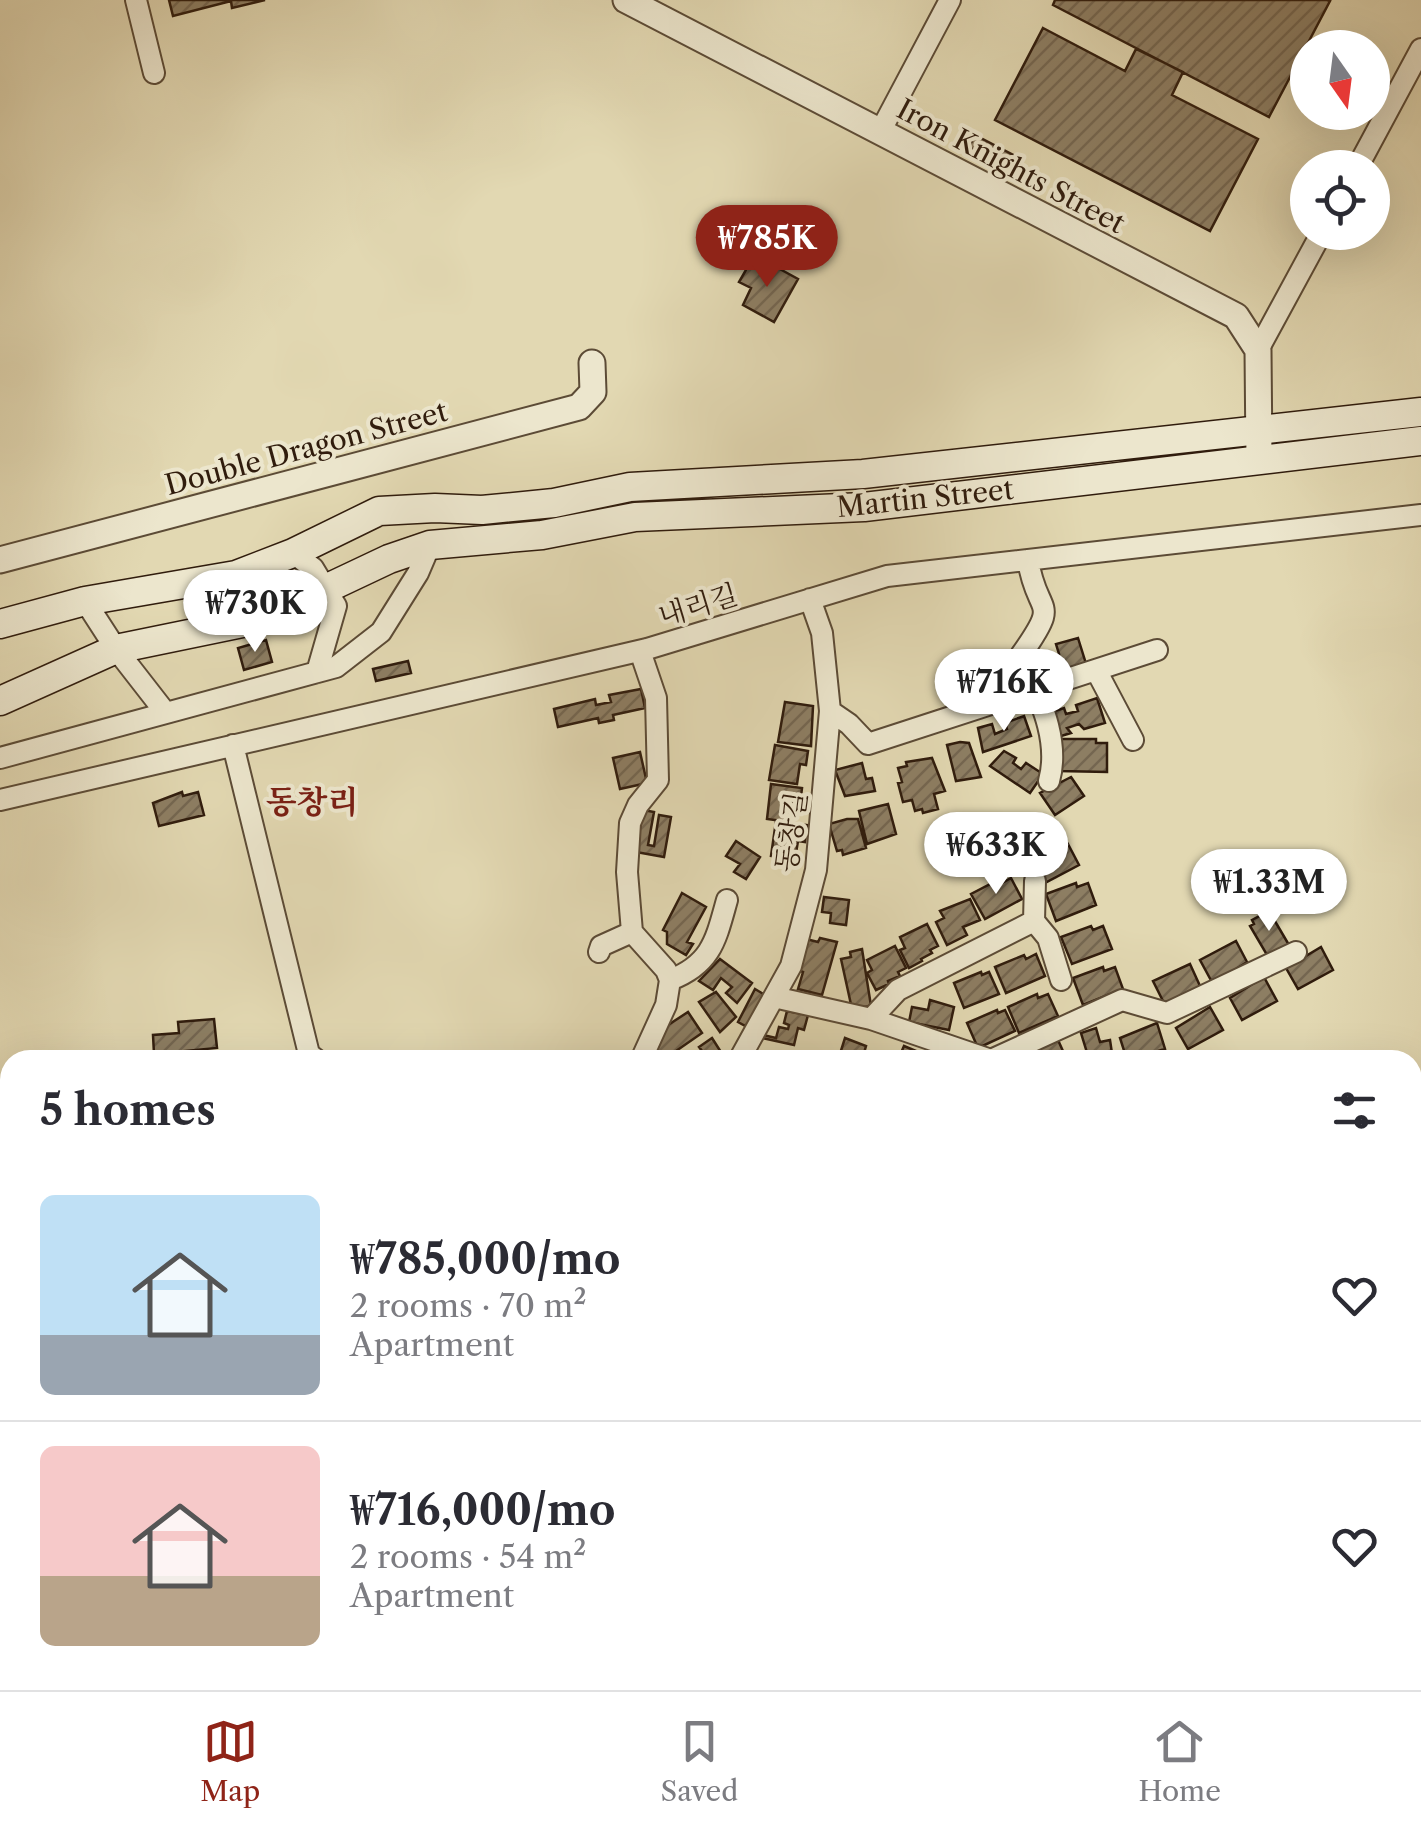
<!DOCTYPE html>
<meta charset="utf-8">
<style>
body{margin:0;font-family:"Libre Caslon Text","Noto Serif KR",serif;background:#f2f2f3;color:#2b2b33;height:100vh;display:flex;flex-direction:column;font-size:38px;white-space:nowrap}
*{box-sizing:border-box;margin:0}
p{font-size:32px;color:#7c7c81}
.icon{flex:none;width:55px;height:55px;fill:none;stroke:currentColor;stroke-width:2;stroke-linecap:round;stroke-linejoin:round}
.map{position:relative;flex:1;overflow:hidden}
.details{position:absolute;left:0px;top:1050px;width:1422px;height:640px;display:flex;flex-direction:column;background:#fff;border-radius:30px 30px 0 0;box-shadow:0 10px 40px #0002}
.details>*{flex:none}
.needle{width:65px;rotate:166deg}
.tools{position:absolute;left:1290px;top:30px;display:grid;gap:20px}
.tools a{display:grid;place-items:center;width:100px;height:100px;border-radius:50%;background:#fff;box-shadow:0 10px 40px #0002;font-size:50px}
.price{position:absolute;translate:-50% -85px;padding:0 22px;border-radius:35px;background:#fff;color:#222;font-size:32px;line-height:65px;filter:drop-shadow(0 2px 5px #0008)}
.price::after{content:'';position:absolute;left:50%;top:60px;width:30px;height:22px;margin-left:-15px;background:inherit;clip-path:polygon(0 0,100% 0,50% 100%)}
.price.on{background:#8f2418;color:#fff}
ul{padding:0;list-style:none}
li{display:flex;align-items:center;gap:30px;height:250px;padding:0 40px}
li+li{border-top:2px solid #e1e1e2}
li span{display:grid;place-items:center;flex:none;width:280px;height:200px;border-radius:15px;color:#555}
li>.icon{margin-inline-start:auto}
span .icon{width:120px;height:120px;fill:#fffc;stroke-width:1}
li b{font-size:42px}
h2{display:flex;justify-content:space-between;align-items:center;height:120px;padding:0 40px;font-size:42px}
.tab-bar{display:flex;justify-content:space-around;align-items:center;height:140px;border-top:2px solid #e1e1e2;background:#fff;font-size:28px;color:#7c7c81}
.tab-bar a{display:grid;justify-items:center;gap:5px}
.tab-bar .on{color:#8f2418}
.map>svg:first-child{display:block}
</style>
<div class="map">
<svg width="1421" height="1690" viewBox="0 0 1421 1690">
<defs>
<pattern id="forest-firs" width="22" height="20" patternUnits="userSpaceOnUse" patternTransform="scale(2.5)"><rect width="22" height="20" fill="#c4b896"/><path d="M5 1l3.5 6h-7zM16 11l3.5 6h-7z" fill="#a09579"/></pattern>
<pattern id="building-hatch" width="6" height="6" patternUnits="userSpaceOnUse" patternTransform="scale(2.5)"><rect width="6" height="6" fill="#8d7e63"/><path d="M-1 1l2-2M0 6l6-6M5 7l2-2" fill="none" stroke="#746650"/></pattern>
</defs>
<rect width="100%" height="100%" fill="#e2d8b2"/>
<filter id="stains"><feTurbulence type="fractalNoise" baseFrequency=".002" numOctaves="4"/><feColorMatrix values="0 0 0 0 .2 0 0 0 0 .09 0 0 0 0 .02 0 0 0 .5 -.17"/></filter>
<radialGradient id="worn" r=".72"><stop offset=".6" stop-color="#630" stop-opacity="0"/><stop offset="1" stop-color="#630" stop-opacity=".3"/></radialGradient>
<path fill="url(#forest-firs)" stroke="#7a6a52" stroke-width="2.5" d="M1421,1500V1690H1368L1370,1680H1412V1503Z"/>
<path fill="url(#building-hatch)" stroke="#301c0d" stroke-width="2.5" d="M169,0H265L232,8L231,1L173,16Z
M1055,0H1327L1330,1L1269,117L1053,5Z
M1043,28L1125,71L1136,49L1183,72L1172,95L1258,139L1210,231L995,120Z
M975,135L1021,159L1014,171L969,147Z
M767,262L798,279L774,322L743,305L751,288L739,282L750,263L763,270Z
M1078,638L1087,667L1051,678L1045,658L1059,654L1056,644Z
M266,640L272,662L244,670L238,648Z
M408,661L411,673L376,681L373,669Z
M641,689L645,708L613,715L614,720L599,723L598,718L558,727L554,709L595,699L596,705L611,702L609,695Z
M1097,698L1105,723L1084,729L1079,724L1067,728L1071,733L1058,737L1052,712L1064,708L1066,714L1078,711L1076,705Z
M785,702L813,706L811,746L778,742Z
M1024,716L1031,736L983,752L978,728L992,724L995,734L1007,729L1005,723Z
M1059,739H1096V743H1107V772L1059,771Z
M960,742L969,743L981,777L956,781L947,745Z
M775,745L808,751L806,765L800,764L797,784L769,780Z
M1004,751L1016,758L1013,763L1021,769L1026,763L1043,774L1030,793L990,766Z
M640,752L647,783L620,789L613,758Z
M932,758L945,791L934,794L938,809L923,813L922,809L915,811L912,800L903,802L898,783L902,782L898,768L907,766L906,762Z
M862,763L866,779L872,778L875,791L845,796L835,770Z
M1071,777L1084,796L1055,815L1040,793Z
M771,784L802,788L800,805L793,804L790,822L767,819Z
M182,792L183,796L198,792L204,815L159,826L153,803Z
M888,804L896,834L867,844L859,811Z
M643,810L654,812L648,845L654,846L659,815L671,817L664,857L636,852Z
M847,819H858L866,848L843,855L842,850L837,851L829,824Z
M776,821L807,825L805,842L798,841L795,859L771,856Z
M736,841L760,857L746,879L734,872L740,864L726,856Z
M1068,844L1079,865L1041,885L1028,860L1056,845L1059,849Z
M1011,878L1022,899L985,919L971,894L1000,879L1002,883Z
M1076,883L1077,887L1088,883L1096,905L1056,921L1046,894Z
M682,893L706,907L687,942L693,944L686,955L667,944V932L663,930Z
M824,897L849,900L846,925L830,923L831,913L822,912Z
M970,899L980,920L963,927L967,935L947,945L936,922L944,918L940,911Z
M1269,911L1289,945L1267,955L1250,926L1254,924L1252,920Z
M927,924L938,946L930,950L932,953L921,959L922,961L909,968L900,950L905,948L900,937Z
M1091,926L1093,930L1103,926L1112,949L1072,964L1061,937Z
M820,938L837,942L822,995L798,989L803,972L798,970L806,939L818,942Z
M1236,941L1247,962L1213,984L1200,960Z
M895,946L906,968L898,972L900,976L888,981L889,984L876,990L867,973L872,970L867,960Z
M1321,947L1333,970L1298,989L1286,968Z
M862,949L871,1006L852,1009L841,959L851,957L850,952Z
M1036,954L1045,976L1006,993L995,967L1024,955L1026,959Z
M720,959L752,983L737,1003L726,993L732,987L721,978L713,990L699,981Z
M1190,964L1200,986L1165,1005L1153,981Z
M1103,967L1104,971L1115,967L1123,989L1083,1005L1073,978Z
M981,972L982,975L989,972L999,994L964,1008L954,983Z
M1264,977L1277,1001L1242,1020L1230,998Z
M755,989L765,995L749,1028L738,1022Z
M716,992L736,1017L720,1032L699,1002Z
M1037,994L1038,998L1048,994L1058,1016L1019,1033L1008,1007Z
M930,1000L954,1007L949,1030L909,1022L912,1007L928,1010Z
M1210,1007L1223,1030L1188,1049L1176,1028Z
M997,1010L998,1013L1005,1010L1015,1031L978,1048L967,1023Z
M787,1011L808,1015L804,1030L798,1028L794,1045L762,1038L763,1035L776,1038L779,1027L788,1029L789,1025L784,1023Z
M688,1012L702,1033L663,1060L652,1045L662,1029Z
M214,1019L217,1048L154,1054L153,1035L179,1033L178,1022Z
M1157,1023L1165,1049L1127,1060L1120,1038Z
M1096,1028L1100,1042L1110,1040L1113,1060L1089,1059L1081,1033Z
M712,1038L726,1060H709L699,1047Z
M845,1038L866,1046L862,1060H838Z
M1058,1040L1067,1060H1021L1020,1058Z
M904,1046L923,1054L920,1060H898Z
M1421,1316V1332L1412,1337V1322Z
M1421,1338V1379L1412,1365V1339L1414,1342Z
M0,1481L3,1487L10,1483V1511L0,1516Z
M93,1680H103L105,1683L115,1680L121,1690H84L83,1686Z"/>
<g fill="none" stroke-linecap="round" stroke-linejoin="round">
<g stroke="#5c4b36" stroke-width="24">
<path id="minor" d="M136,0L154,73
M880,132L950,0
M1357,168L1421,49
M1258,350L1322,232
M293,553L313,568L336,606L317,672
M1028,560C1037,618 1062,597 1021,655C1037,694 1061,738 1049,781
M85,601L116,649L165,712
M640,651L656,698L658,780L638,805L630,823L627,872L632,932L666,970L670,980L666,1005L641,1060
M1096,670L1133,740
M830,711L849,724L868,744L1157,650
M233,745L309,1054L317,1060
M0,758L336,667L381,632L418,573L430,545
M0,800L647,649L887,576L1421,515
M1034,921L1035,881
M599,952L601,946L632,932
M670,980C712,964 716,939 727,900
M774,997L871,1019L991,1060
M871,1019L898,990L1034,921L1048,938L1061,980
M739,1060L791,966L816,870L830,711L822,633L810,599
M991,1060L1122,1000L1167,1013L1296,952
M1412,1307L1421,1300
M1412,1473L1421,1468
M138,1680L143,1690"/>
</g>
<g stroke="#5c4b36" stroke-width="29">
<path id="tertiary" d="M626,0L1236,316L1258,350L1259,459
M0,560L579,407L593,392L592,363"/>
</g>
<g stroke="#301c0d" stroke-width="31">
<path id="secondary" d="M0,624L85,601L236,575L293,553L379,511L435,508L482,510L554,503L630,487L863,474L1421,412
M0,701L116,649L262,619L389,559L430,545L542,535L635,517L864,507L1421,441"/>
</g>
<use href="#minor" stroke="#ece6cd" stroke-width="20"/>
<use href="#tertiary" stroke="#ece6cd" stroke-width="25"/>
<use href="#secondary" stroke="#ece6cd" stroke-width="28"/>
</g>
<g text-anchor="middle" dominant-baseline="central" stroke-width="8" stroke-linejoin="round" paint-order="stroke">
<g font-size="28" fill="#301c0d" stroke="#ece6cd">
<text transform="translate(1011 166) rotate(28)">Iron Knights Street</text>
<text transform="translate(306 448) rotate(-15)">Double Dragon Street</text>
<text transform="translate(925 498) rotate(-6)">Martin Street</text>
<text transform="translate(698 605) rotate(-17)">내리길</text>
<text transform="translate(791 832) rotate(-82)">동창길</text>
</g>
<g font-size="32" font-weight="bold" fill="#7a1f14" stroke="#ece6cd">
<text x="312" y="801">동창리</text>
</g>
</g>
<rect width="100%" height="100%" filter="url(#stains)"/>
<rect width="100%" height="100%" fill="url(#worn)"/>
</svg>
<div class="tools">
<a><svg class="needle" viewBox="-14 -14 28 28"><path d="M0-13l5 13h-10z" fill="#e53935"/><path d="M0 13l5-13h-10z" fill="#7c7c81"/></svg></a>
<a><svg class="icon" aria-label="locate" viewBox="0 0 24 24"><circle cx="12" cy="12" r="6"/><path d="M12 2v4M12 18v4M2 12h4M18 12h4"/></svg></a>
</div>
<b class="price on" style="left:767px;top:290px">₩785K</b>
<b class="price" style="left:255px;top:655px">₩730K</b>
<b class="price" style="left:1004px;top:734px">₩716K</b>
<b class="price" style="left:996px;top:897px">₩633K</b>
<b class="price" style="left:1269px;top:934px">₩1.33M</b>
<section class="details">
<h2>5 homes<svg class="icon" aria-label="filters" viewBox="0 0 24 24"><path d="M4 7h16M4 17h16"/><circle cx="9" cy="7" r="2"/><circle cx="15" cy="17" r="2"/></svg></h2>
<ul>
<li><span style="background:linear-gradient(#bfe0f5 70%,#9aa5b1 0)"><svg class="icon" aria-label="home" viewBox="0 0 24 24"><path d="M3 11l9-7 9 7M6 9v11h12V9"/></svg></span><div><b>₩785,000/mo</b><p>2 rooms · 70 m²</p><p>Apartment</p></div><svg class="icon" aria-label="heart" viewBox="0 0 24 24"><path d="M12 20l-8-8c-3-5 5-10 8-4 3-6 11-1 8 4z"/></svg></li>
<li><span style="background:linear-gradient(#f6c9c9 65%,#b9a48a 0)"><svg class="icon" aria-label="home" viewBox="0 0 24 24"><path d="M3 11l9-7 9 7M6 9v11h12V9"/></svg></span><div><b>₩716,000/mo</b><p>2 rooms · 54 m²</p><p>Apartment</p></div><svg class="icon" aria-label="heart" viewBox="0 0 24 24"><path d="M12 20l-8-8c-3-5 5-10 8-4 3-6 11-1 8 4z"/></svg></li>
</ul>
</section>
</div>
<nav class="tab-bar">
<a class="on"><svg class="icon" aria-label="map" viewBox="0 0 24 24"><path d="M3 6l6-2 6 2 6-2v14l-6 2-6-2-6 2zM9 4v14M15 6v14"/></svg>Map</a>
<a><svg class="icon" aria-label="saved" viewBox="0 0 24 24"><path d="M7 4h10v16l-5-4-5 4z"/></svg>Saved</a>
<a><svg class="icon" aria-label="home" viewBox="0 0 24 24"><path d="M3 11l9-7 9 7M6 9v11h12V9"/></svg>Home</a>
</nav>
